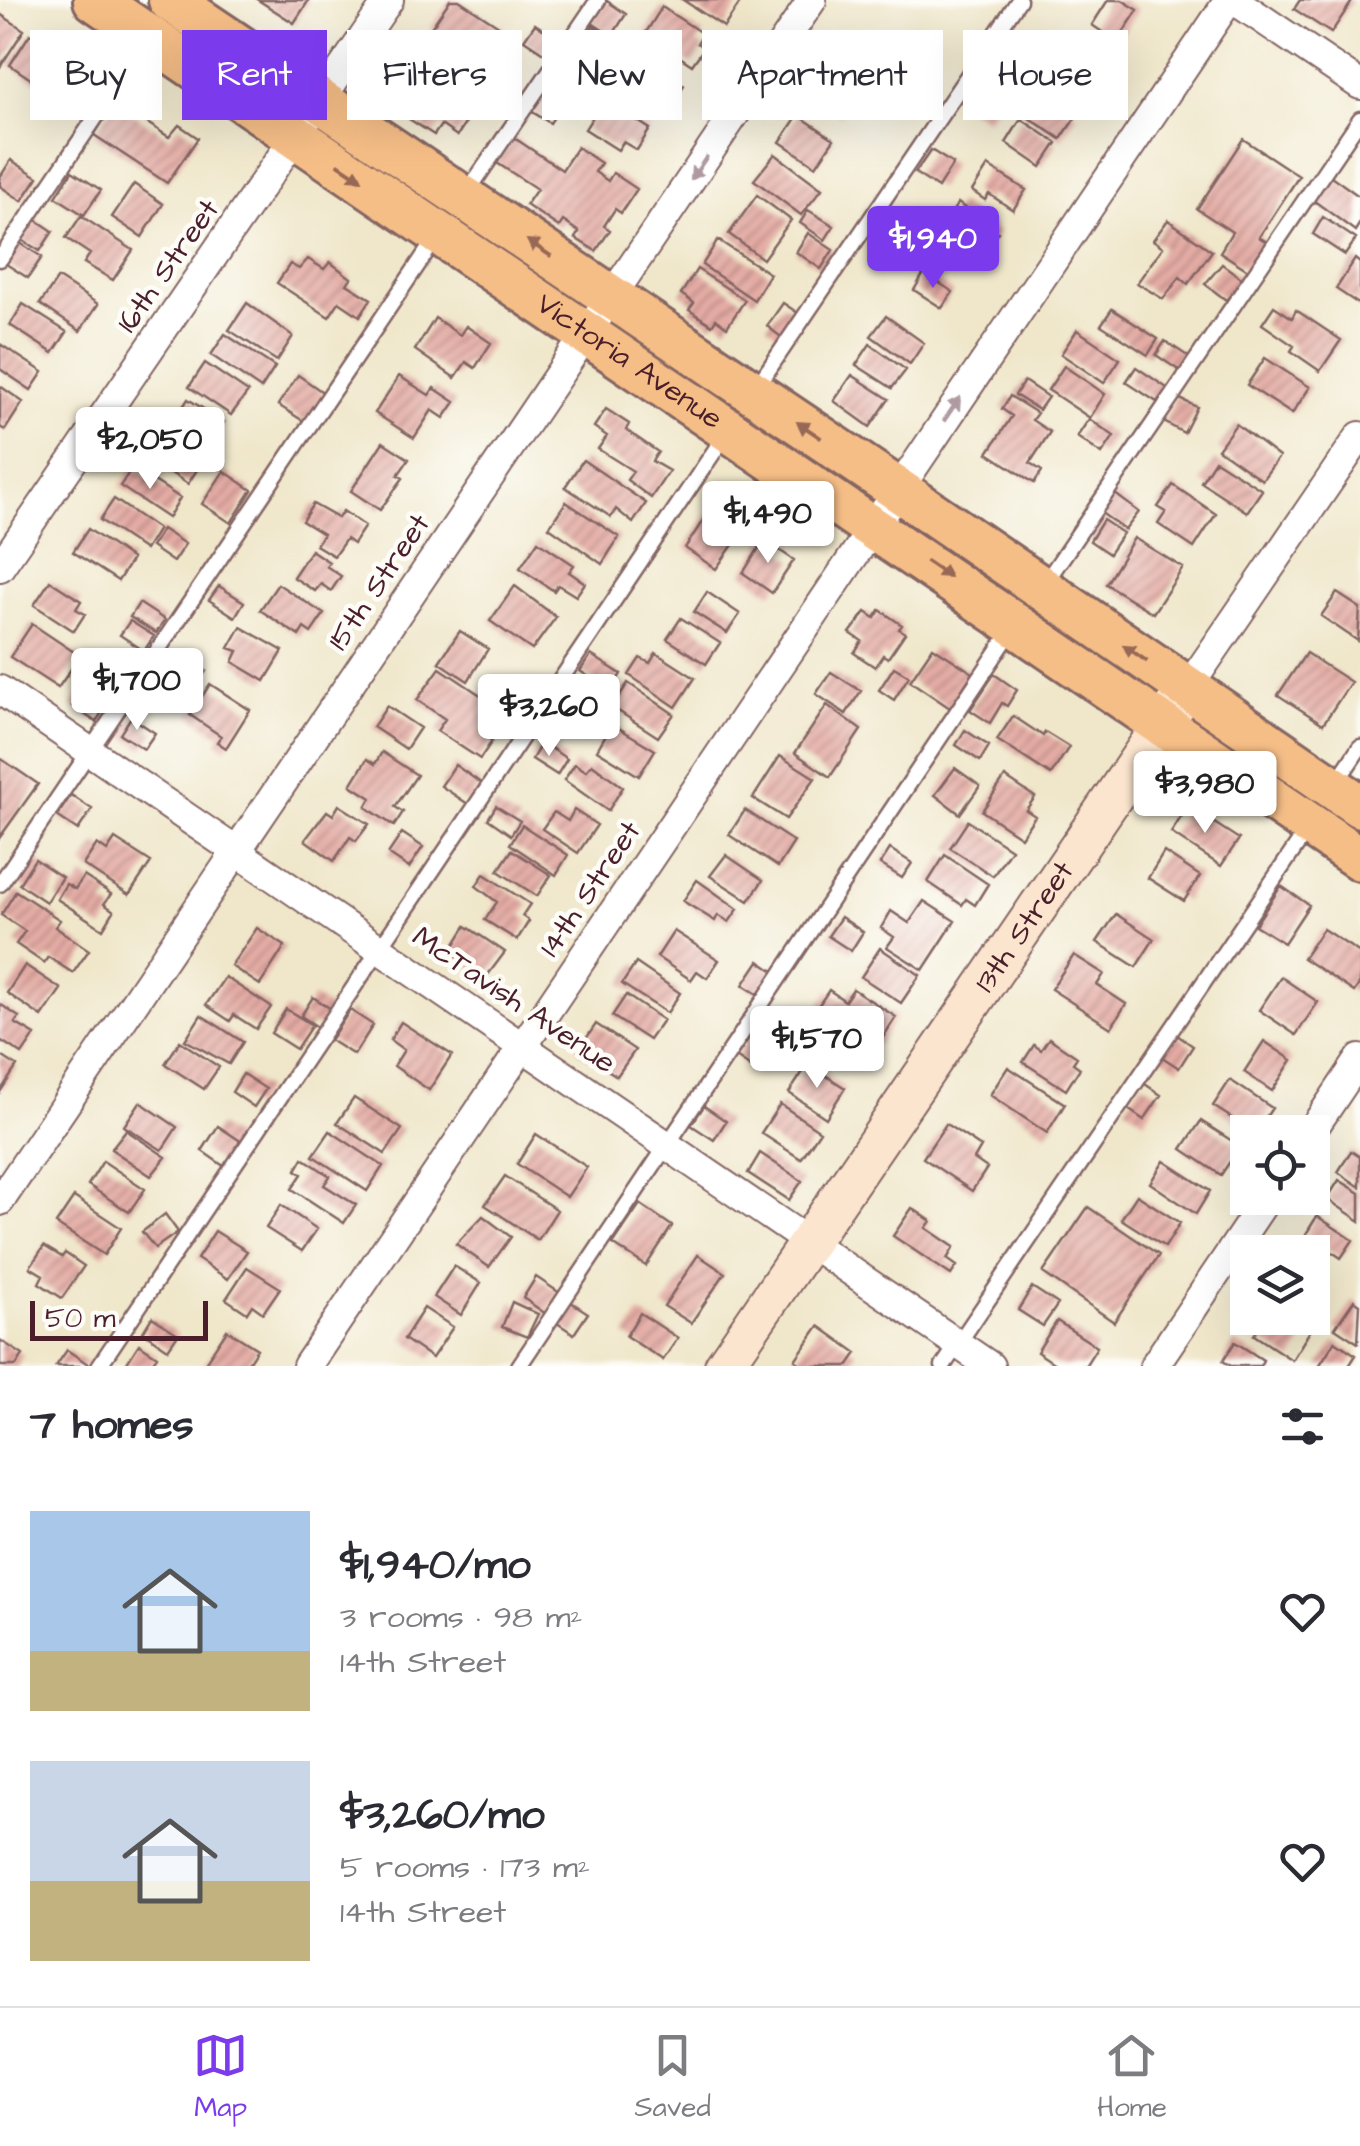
<!DOCTYPE html>
<meta charset="utf-8">
<style>
body{margin:0;font-family:"Architects Daughter",sans-serif;background:#f2f2f3;color:#2b2b33;height:100vh;display:flex;flex-direction:column;font-size:38px;white-space:nowrap}
*{box-sizing:border-box;margin:0}
p{font-size:32px;color:#7c7c81}
.icon{flex:none;width:55px;height:55px;fill:none;stroke:currentColor;stroke-width:2;stroke-linecap:round;stroke-linejoin:round}
.map{position:relative;height:1366px;overflow:hidden}
.details{display:flex;flex-direction:column;background:#fff;flex:1}
.details>*{flex:none}
.banner{position:absolute;left:30px;top:30px;width:1300px;height:90px;display:flex;gap:20px}
.tools{position:absolute;left:1230px;top:1115px;display:grid;gap:20px}
.tools a{display:grid;place-items:center;width:100px;height:100px;border-radius:0px;background:#fff;box-shadow:0 10px 40px #0002;font-size:50px}
.scale{position:absolute;left:30px;bottom:25px;width:178px;box-sizing:border-box;padding-left:10px;border:5px solid #4a1f2b;border-top:0;font-size:28px;line-height:35px;white-space:nowrap;color:#4a1f2b;-webkit-text-stroke:8px #fdfcf7;paint-order:stroke}
.price{position:absolute;translate:-50% -85px;padding:0 22px;border-radius:10px;background:#fff;color:#222;font-size:32px;line-height:65px;filter:drop-shadow(0 2px 5px #0008)}
.price::after{content:'';position:absolute;left:50%;top:60px;width:30px;height:22px;margin-left:-15px;background:inherit;clip-path:polygon(0 0,100% 0,50% 100%)}
.price.current{background:#7c3aed;color:#fff}
ul{padding:0;list-style:none}
li{display:flex;align-items:center;gap:30px;height:250px;padding:0 30px}
li span{display:grid;place-items:center;flex:none;width:280px;height:200px;border-radius:0px;color:#555}
li>.icon{margin-inline-start:auto}
span .icon{width:120px;height:120px;fill:#fffc;stroke-width:1}
li b{font-size:42px}
h2{display:flex;justify-content:space-between;align-items:center;height:120px;padding:0 30px;font-size:42px}
.chip{padding:0 35px;border-radius:0px;background:#fff;box-shadow:0 10px 40px #0002;font-size:35px;line-height:90px}
.chip.current{background:#7c3aed;color:#fff}
.menu{display:flex;justify-content:space-around;align-items:center;height:140px;border-top:2px solid #e1e1e2;background:#fff;font-size:28px;color:#7c7c81}
.menu a{display:grid;justify-items:center;gap:5px}
.menu .current{color:#7c3aed}
.map>svg:first-child{display:block}
</style>
<div class="map">
<svg width="1360" height="1366" viewBox="0 0 1360 1366">
<defs>
<pattern id="building-hatch" width="6" height="6" patternUnits="userSpaceOnUse" patternTransform="scale(2.5)"><rect width="6" height="6" fill="#e4aca4"/><path d="M-1 1l2-2M0 6l6-6M5 7l2-2" fill="none" stroke="#bb8b86"/></pattern>
</defs>
<rect width="100%" height="100%" fill="#fdfcf7"/>
<filter id="ink" filterUnits="userSpaceOnUse"><feTurbulence type="fractalNoise" baseFrequency=".01" numOctaves="2"/><feDisplacementMap in="SourceGraphic" scale="20" xChannelSelector="R" yChannelSelector="G"/><feConvolveMatrix kernelMatrix="1 2 1 2 8 2 1 2 1" color-interpolation-filters="sRGB"/></filter>
<filter id="wash" filterUnits="userSpaceOnUse"><feTurbulence type="fractalNoise" baseFrequency=".0048" numOctaves="4" result="noise"/><feDisplacementMap in="SourceGraphic" scale="40" xChannelSelector="R" yChannelSelector="G"/><feGaussianBlur stdDeviation="2.25" result="paint"/><feColorMatrix in="noise" values="0 0 0 0 0 0 0 0 0 0 0 0 0 0 0 0 0 1.4 0 .05"/><feComposite in="paint" operator="in"/></filter>
<g filter="url(#wash)">
<rect width="100%" height="100%" fill="#f0e7cb"/>
<g id="blocks">
<path fill="url(#building-hatch)" d="M258,0H309L294,23Z
M450,0H459L505,30L496,43L501,46L485,66L431,28Z
M683,0H742L724,27Z
M1108,0H1122L1138,10L1117,42L1092,25Z
M1300,0H1353L1331,33L1294,9Z
M607,1L626,14L612,36L592,23Z
M662,7L703,34L697,43L704,48L692,65L645,34Z
M0,14L24,30L0,67Z
M535,24L555,37L545,54L524,40Z
M593,26L608,36L592,59L577,50Z
M30,34L59,52L38,84L10,65Z
M1078,35L1109,60L1086,92L1057,71V64L1051,60L1063,42L1069,46Z
M1022,41L1048,58L1038,75L1011,57Z
M436,48L478,78L460,102L419,73Z
M636,54L684,85L666,112L618,81Z
M66,57L99,79L81,106L62,93L58,99L44,90Z
M993,71L1017,87L1007,102L983,86Z
M829,72L857,90L840,116L812,97Z
M874,78L892,90L879,109L861,97Z
M416,85L468,119L457,136L441,125L434,135L398,112Z
M976,85L999,101L987,120L963,104Z
M1035,88L1077,115L1061,139L1020,112Z
M542,93L562,105L550,123L531,111Z
M604,99L650,129L637,150L623,142L618,150L585,129Z
M115,102L169,137L179,125L198,138L167,183L94,135Z
M798,115L834,139L816,166L780,142Z
M1021,119L1057,143L1041,167L1006,143Z
M513,137L562,170L577,147L601,163L595,172L608,181L613,173L637,189L621,213L615,209L604,226L610,230L596,251L575,238L579,232L563,221L559,227L526,205L537,189L497,163Z
M1243,139L1299,176L1259,237L1267,242L1248,270L1220,252L1232,232L1197,209Z
M931,150L953,164L938,188L915,173Z
M775,154L822,189L801,215L754,180Z
M11,160L38,177L22,201L0,186V177Z
M988,166L1026,190L1013,210L989,194L985,200L972,191Z
M72,171L101,190L84,215L56,197Z
M1331,176L1360,197V223L1355,231L1313,200Z
M134,184L163,204L142,237L112,217Z
M757,195L791,220L763,259L729,234Z
M958,203L998,232L979,258L939,232Z
M808,210L834,226L825,240L800,223Z
M81,216L133,250L113,280L84,263L90,254L66,238Z
M1323,217L1356,239L1345,255L1313,234Z
M35,219L53,231L40,251L22,240Z
M887,220L911,236L900,253L876,237Z
M1168,220L1212,251L1188,284L1180,277L1163,299L1137,283L1163,247L1153,240Z
M808,233L833,250L821,269L796,252Z
M718,240L770,274L754,300L702,265Z
M20,243L42,257L28,278L6,264Z
M308,259L324,269L330,262L351,278L347,284L371,299L360,316L339,302L329,317L277,283L290,264L299,269Z
M1355,259L1360,263V305L1336,289Z
M1222,264L1244,280L1226,300L1205,284Z
M697,269L745,300L727,327L716,319L712,325L689,310L694,303L681,294Z
M924,273L953,292L942,308L914,290Z
M58,278L98,304L80,331L40,304Z
M247,303L293,336L277,361L229,330Z
M783,303L798,313L781,337L767,326Z
M23,304L67,332L53,353L10,325Z
M1274,306L1292,318L1296,310L1341,340L1320,371L1291,351L1294,346L1262,324Z
M1112,309L1158,339L1148,355L1101,325Z
M886,316L924,343L910,364L871,336Z
M435,318L460,335L466,326L491,343L475,368L466,362L455,378L415,350Z
M1077,330L1120,359L1104,383L1061,354Z
M225,334L275,367L261,389L211,355Z
M1165,341L1189,357L1180,371L1156,355Z
M0,344L43,372L31,390L0,369Z
M870,344L906,370L892,388L856,365Z
M1265,358L1310,387L1292,414L1247,385Z
M205,363L248,392L231,415L189,387Z
M1064,366L1105,394L1090,418L1048,390Z
M1136,367L1167,388L1157,402L1126,382Z
M298,375L324,393L305,422L278,405Z
M852,375L889,399L870,427L834,401Z
M399,376L429,395L434,388L455,402L444,418L432,410L414,438L375,413Z
M1024,381L1048,397L1039,410L1015,395Z
M0,386L23,402L5,430L0,427Z
M1010,396L1037,413L1032,420L1050,432L1030,463L1042,471L1034,483L988,453L1012,416L1002,409Z
M1176,397L1197,407L1184,433L1164,422Z
M188,399L224,422L207,448L172,424Z
M606,409L629,424L626,430L658,452L652,461L669,471L651,498L627,480L633,471L598,449L607,436L594,427Z
M1089,419L1114,436L1102,454L1077,437Z
M1236,424L1279,457L1262,480L1218,449Z
M159,431L203,460L188,484L143,455Z
M383,442L409,459L398,475L403,478L380,510L351,491Z
M583,460L646,503L633,523L616,509L611,517L565,487Z
M1215,460L1262,490L1247,512L1201,482Z
M133,467L180,498L168,518L120,486Z
M224,471L252,490L231,523L202,504Z
M1173,485L1216,514L1194,548L1158,524L1166,512L1158,507Z
M1114,493L1139,512L1125,530L1100,512Z
M114,499L158,529L145,550L100,520Z
M566,502L619,537L602,564L549,527Z
M313,504L338,518L343,511L365,526L353,544L346,539L334,556L316,545L323,534L302,521Z
M711,508L744,529L716,569L685,548Z
M1103,520L1123,533L1109,554L1090,541Z
M88,529L132,559L118,581L73,552Z
M162,529L185,544L173,562L151,547Z
M1134,538L1183,568L1153,613L1106,584Z
M764,540L794,560L772,593L743,573Z
M538,541L574,565L569,572L585,583L576,596L558,585L554,591L520,568Z
M311,550L329,562L326,566L341,576L331,591L321,584L315,591L293,577Z
M50,581L81,601L76,609L85,614L74,631L34,605Z
M278,584L324,614L311,633L304,628L299,636L260,610Z
M219,586L244,602L235,617L209,600Z
M515,586L556,617L532,650L490,621Z
M707,592L740,614L727,633L694,612Z
M1337,593L1360,608L1358,641L1321,616Z
M139,603L165,620L156,633L130,617Z
M880,610L902,625L899,629L905,633L888,658L883,655L875,667L854,653L862,641L850,633L866,612L875,618Z
M681,618L720,643L706,664L667,639Z
M130,621L154,636L144,651L120,635Z
M32,624L80,656L58,688L10,657Z
M241,627L283,651L265,681L233,662L238,651L229,648Z
M460,631L488,649L468,681L439,662Z
M933,647L973,673L950,708L910,681Z
M656,653L695,678L676,707L629,675L640,658L650,663Z
M1306,653L1351,682L1323,724L1278,695Z
M181,654L206,671L190,694L165,678Z
M591,655L621,674L610,691L580,671Z
M894,667L909,676L894,700L879,690Z
M440,668L500,708L483,735L492,741L480,759L437,731L445,719L417,700Z
M831,672L861,691L846,714L816,694Z
M994,674L1017,690L1007,706L1002,703L990,723L970,710Z
M628,683L674,714L658,737L612,707Z
M86,684L110,699L96,722L72,706Z
M210,684L250,710L226,748L217,742L221,736L190,715Z
M502,686L526,702L516,717L492,701Z
M555,700L569,709L551,735L538,726Z
M827,705L861,730L830,777L795,753Z
M387,706L420,728L406,749L373,727Z
M1013,716L1043,736L1045,732L1069,747L1051,775L997,740Z
M131,717L155,733L144,749L120,734Z
M612,724L655,750L639,776L597,750Z
M965,730L989,746L980,761L956,745Z
M542,742L567,759L557,775L532,759Z
M382,752L417,775L395,807L403,812L394,826L366,807L371,798L351,785L367,759L375,764Z
M780,756L815,778L786,819L753,798Z
M0,758L38,784L0,837Z
M575,764L586,771L592,764L623,787L608,811L564,780Z
M455,765L481,783L468,804L441,786Z
M955,768L980,786L960,814L935,795Z
M1005,777L1035,797L1026,810L1035,816L1021,837L982,811Z
M71,795L92,809L78,830L57,816Z
M339,805L369,824L356,841L350,837L334,861L305,840L327,811L333,815Z
M496,806L520,821L511,835L488,819Z
M1188,806L1239,839L1221,866L1171,833Z
M574,810L597,825L578,853L542,829L554,812L568,821Z
M745,810L794,842L778,867L729,835Z
M968,821L1011,849L993,876L950,848Z
M522,825L568,855L556,875L510,844Z
M402,833L423,847L409,868L388,854Z
M115,839L151,862L129,895L83,865L97,844L107,851Z
M890,849L912,863L902,878L880,864Z
M512,850L551,875L537,896L498,871Z
M1164,852L1200,876L1184,901L1148,878Z
M726,855L763,880L749,901L710,876Z
M945,855L988,884L975,905L966,899L962,905L928,882Z
M35,859L62,877L46,902L19,884Z
M484,874L530,904L522,916L529,921L517,940L485,920L497,902L476,886Z
M84,876L111,894L104,904L114,911L103,929L57,899L66,884L75,889Z
M697,880L738,909L729,922L718,915L715,921L683,901Z
M1281,886L1309,905L1284,943L1255,925Z
M16,891L60,920L55,927L89,950L73,973L48,957L44,963L16,944L25,931L1,915Z
M924,901L955,921L923,970L887,947L894,937L881,928L891,911L909,923Z
M1116,914L1154,939L1136,967L1097,942Z
M841,917L863,932L851,951L828,936Z
M466,926L505,952L487,976L450,952Z
M257,928L285,946L260,985L231,966Z
M1323,929L1360,953V983L1354,992L1303,958Z
M674,931L719,960L707,978L697,971L691,980L657,957Z
M880,948L920,975L901,1003L861,977Z
M1074,955L1104,974L1097,985L1126,1004L1111,1028L1051,989Z
M759,961L775,972L759,995L743,985Z
M636,963L680,993L667,1013L622,984Z
M25,965L61,989L42,1017L7,993Z
M225,977L271,1007L256,1029L234,1015L230,1021L206,1005Z
M1281,977L1318,1002L1296,1035L1259,1010Z
M853,989L896,1017L878,1045L850,1027L844,1036L812,1015L829,990L845,1001Z
M626,995L663,1020L649,1040L612,1016Z
M313,997L331,1009L319,1028L301,1016Z
M0,1004L19,1017L15,1023L35,1035L22,1054L0,1040Z
M286,1009L312,1025L296,1049L271,1033Z
M350,1010L373,1025L354,1055L330,1040Z
M201,1015L243,1042L229,1064L185,1040Z
M401,1022L452,1055L429,1090L394,1066L404,1050L390,1040Z
M596,1024L635,1050L617,1076L578,1051Z
M1174,1033L1193,1046L1179,1068L1159,1055Z
M750,1036L769,1049L755,1070L736,1057Z
M1049,1038L1077,1057L1073,1063L1080,1068L1066,1090L1023,1062L1034,1045L1041,1050Z
M180,1041L219,1067L204,1089L165,1064Z
M1264,1041L1292,1060L1272,1091L1244,1072Z
M0,1055L17,1066L0,1092Z
M808,1064L845,1088L826,1118L789,1093Z
M1008,1067L1065,1104L1047,1133L990,1095Z
M243,1074L266,1089L254,1107L232,1092Z
M1230,1080L1272,1108L1262,1123L1256,1119L1249,1129L1213,1106Z
M1142,1082L1161,1095L1144,1120L1125,1107Z
M354,1098L402,1129L385,1154L337,1123Z
M140,1102L177,1127L162,1150L124,1126Z
M780,1104L820,1131L801,1159L761,1133Z
M704,1106L726,1121L714,1140L691,1125Z
M1201,1121L1240,1146L1221,1175L1182,1149Z
M946,1124L981,1147L974,1159L987,1168L972,1191L923,1158Z
M218,1126L242,1142L225,1167L202,1151Z
M126,1130L166,1157L151,1176L111,1149Z
M330,1131L383,1166L367,1191L313,1156Z
M536,1134L587,1167L567,1197L517,1164Z
M1351,1151L1360,1157V1187L1338,1172Z
M760,1153L802,1181L789,1200L748,1173Z
M303,1158L330,1176L324,1185L356,1205L344,1223L292,1189L302,1174L296,1170Z
M103,1161L145,1189L129,1212L88,1185Z
M1164,1161L1210,1191L1196,1214L1150,1183Z
M505,1176L557,1210L538,1240L485,1205Z
M1339,1180L1360,1193V1221L1327,1199Z
M1137,1195L1180,1223L1165,1247L1121,1219Z
M74,1197L121,1228L104,1255L56,1224Z
M640,1204L672,1226L646,1266L613,1244Z
M281,1205L317,1229L302,1251L266,1228Z
M1088,1207L1159,1255L1114,1322L1043,1273Z
M912,1208L931,1221L926,1228L954,1247L947,1259L957,1266L951,1275L893,1236Z
M165,1214L178,1232L155,1248L142,1232Z
M483,1216L511,1237L489,1267L456,1244Z
M1317,1216L1353,1240L1341,1258L1306,1234Z
M215,1231L247,1251L228,1279L197,1259Z
M44,1246L62,1257L65,1253L84,1266L62,1298L39,1283L43,1275L30,1267Z
M698,1255L725,1273L691,1323L664,1306Z
M454,1266L481,1283L461,1315L434,1297Z
M247,1267L280,1288L263,1313L252,1305L247,1313L226,1299Z
M536,1277L560,1293L546,1314L523,1298Z
M1032,1287L1058,1304L1043,1326L1018,1310Z
M1354,1300L1360,1304L1358,1343L1335,1328Z
M512,1302L538,1314L527,1337L502,1327Z
M571,1302L588,1313L574,1334L557,1323Z
M424,1308L453,1327L432,1358L404,1339Z
M640,1313L678,1338L663,1360L626,1336Z
M152,1317L178,1334L168,1349L143,1332Z
M1266,1318L1283,1326L1289,1318L1310,1331L1292,1360L1254,1335Z
M1057,1321L1097,1347L1085,1366H1058L1037,1352Z
M819,1326L857,1353L848,1366H803L795,1360Z
M227,1330L257,1349L246,1366H203Z
M0,1340L23,1355L16,1366H0Z
M1335,1341L1356,1355L1349,1366H1319Z
M1235,1342L1263,1360L1260,1366H1231L1223,1361Z
M139,1344L157,1356L150,1366H125Z
M67,1350L91,1366H56Z"/>
</g>
</g>
<g filter="url(#ink)">
<use href="#blocks" fill-opacity="0" stroke="#846563" stroke-width="2.5"/>
<g fill="none" stroke-linecap="round" stroke-linejoin="round">
<g stroke="#846563" stroke-width="19">
<path id="lane" d="M466,194L598,0
M0,259L148,40
M756,388L1019,0
M1043,586L1360,119
M1336,783L1360,747
M0,884L436,238
M99,1366L728,431
M519,1366L1014,627
M943,1366L1308,829"/>
</g>
<g stroke="#846563" stroke-width="32">
<path id="street" d="M1234,0L1360,85
M0,567L389,0
M1187,689L1360,436
M0,690L990,1366
M1311,1132L1360,1059
M0,1201L812,0
M307,1366L1229,0
M1154,1366L1267,1198"/>
</g>
<g stroke="#846563" stroke-width="42">
<g id="secondary">
<path id="s1" d="M724,1366L1180,699"/>
</g>
</g>
<g stroke="#846563" stroke-width="48">
<g id="primary">
<path id="s2" d="M95,0C518,285 940,571 1360,859"/>
<path d="M170,0L897,489L1360,806"/>
</g>
</g>
<use href="#lane" stroke="#fff" stroke-width="14"/>
<use href="#street" stroke="#fff" stroke-width="28"/>
<use href="#secondary" stroke="#fbe5cf" stroke-width="38"/>
<use href="#primary" stroke="#f6be87" stroke-width="42"/>
</g>
<defs><path id="oneway-solid" d="M-6-.8H1V-3.2L6.5 0L1 3.2V.8H-6Z" transform="scale(2.5)"/></defs>
<g fill="#ae9aa0">
<use href="#oneway-solid" transform="translate(699 168) rotate(124)"/>
<use href="#oneway-solid" transform="translate(952 409) rotate(-56)"/>
</g>
<g fill="#976754">
<use href="#oneway-solid" transform="translate(350 172) rotate(34)"/>
<use href="#oneway-solid" transform="translate(539 248) rotate(-146)"/>
<use href="#oneway-solid" transform="translate(809 430) rotate(-146)"/>
<use href="#oneway-solid" transform="translate(938 569) rotate(34)"/>
<use href="#oneway-solid" transform="translate(1135 653) rotate(-145)"/>
</g>
</g>
<g text-anchor="middle" dominant-baseline="central" stroke-width="9" stroke-linejoin="round" paint-order="stroke">
<g font-size="30" fill="#4a1f2b" stroke="#fdfcf7">
<text transform="translate(168 266) rotate(-55)">16th Street</text>
<text stroke="none"><textPath href="#s2" startOffset="645">Victoria Avenue</textPath></text>
<text transform="translate(379 582) rotate(-56)">15th Street</text>
<text transform="translate(590 889) rotate(-56)">14th Street</text>
<text stroke="none"><textPath href="#s1" startOffset="532">13th Street</textPath></text>
<text transform="translate(514 1000) rotate(34)">McTavish Avenue</text>
</g>
</g>
</svg>
<div class="tools">
<a><svg class="icon" aria-label="locate" viewBox="0 0 24 24"><circle cx="12" cy="12" r="6"/><path d="M12 2v4M12 18v4M2 12h4M18 12h4"/></svg></a>
<a><svg class="icon" aria-label="layers" viewBox="0 0 24 24"><path d="M12 4l9 5-9 5-9-5zM3 14l9 5 9-5"/></svg></a>
</div>
<div class="scale">50 m</div>
<b class="price current" style="left:933px;top:291px">$1,940</b>
<b class="price" style="left:150px;top:492px">$2,050</b>
<b class="price" style="left:768px;top:566px">$1,490</b>
<b class="price" style="left:137px;top:733px">$1,700</b>
<b class="price" style="left:549px;top:759px">$3,260</b>
<b class="price" style="left:1205px;top:836px">$3,980</b>
<b class="price" style="left:817px;top:1091px">$1,570</b>
<div class="banner">
<a class="chip">Buy</a>
<a class="chip current">Rent</a>
<a class="chip">Filters</a>
<a class="chip">New</a>
<a class="chip">Apartment</a>
<a class="chip">House</a>
</div>
</div>
<section class="details">
<h2>7 homes<svg class="icon" aria-label="filters" viewBox="0 0 24 24"><path d="M4 7h16M4 17h16"/><circle cx="9" cy="7" r="2"/><circle cx="15" cy="17" r="2"/></svg></h2>
<ul>
<li><span style="background:linear-gradient(#a9c7e8 70%,#c2b280 0)"><svg class="icon" aria-label="home" viewBox="0 0 24 24"><path d="M3 11l9-7 9 7M6 9v11h12V9"/></svg></span><div><b>$1,940/mo</b><p>3 rooms · 98 m²</p><p>14th Street</p></div><svg class="icon" aria-label="heart" viewBox="0 0 24 24"><path d="M12 20l-8-8c-3-5 5-10 8-4 3-6 11-1 8 4z"/></svg></li>
<li><span style="background:linear-gradient(#c9d6e8 60%,#c2b280 0)"><svg class="icon" aria-label="home" viewBox="0 0 24 24"><path d="M3 11l9-7 9 7M6 9v11h12V9"/></svg></span><div><b>$3,260/mo</b><p>5 rooms · 173 m²</p><p>14th Street</p></div><svg class="icon" aria-label="heart" viewBox="0 0 24 24"><path d="M12 20l-8-8c-3-5 5-10 8-4 3-6 11-1 8 4z"/></svg></li>
</ul>
</section>
<nav class="menu">
<a class="current"><svg class="icon" aria-label="map" viewBox="0 0 24 24"><path d="M3 6l6-2 6 2 6-2v14l-6 2-6-2-6 2zM9 4v14M15 6v14"/></svg>Map</a>
<a><svg class="icon" aria-label="saved" viewBox="0 0 24 24"><path d="M7 4h10v16l-5-4-5 4z"/></svg>Saved</a>
<a><svg class="icon" aria-label="home" viewBox="0 0 24 24"><path d="M3 11l9-7 9 7M6 9v11h12V9"/></svg>Home</a>
</nav>
